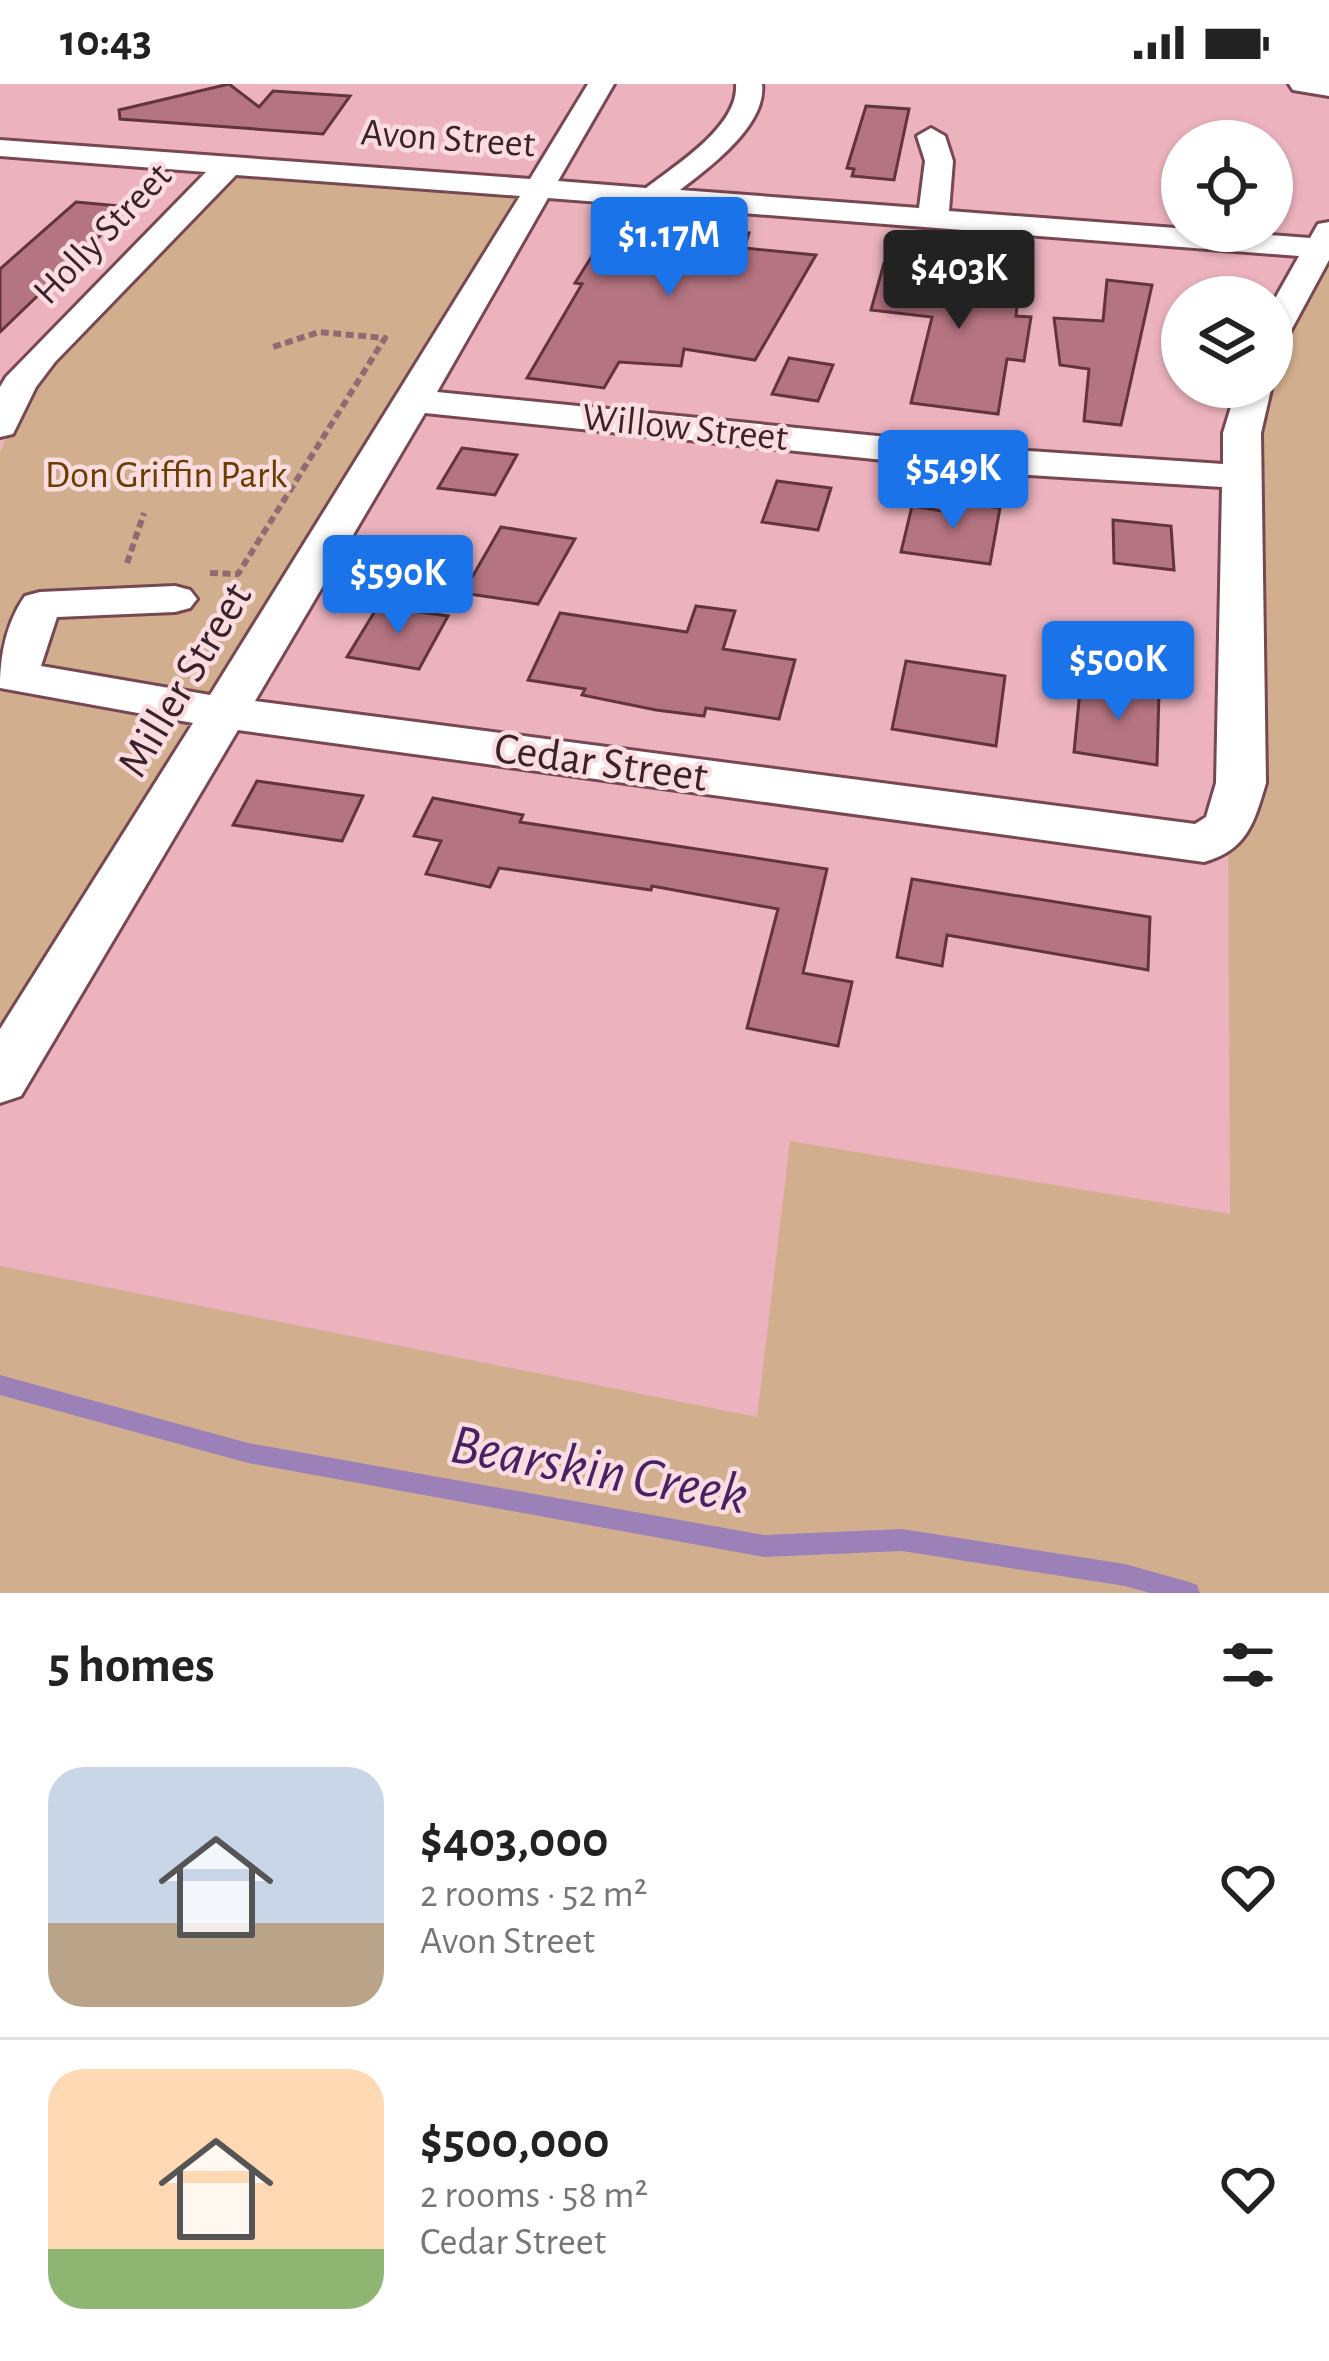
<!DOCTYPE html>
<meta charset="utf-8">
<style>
body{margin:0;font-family:"Alegreya Sans",sans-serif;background:#f6f6f6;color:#222;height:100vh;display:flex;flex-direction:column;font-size:45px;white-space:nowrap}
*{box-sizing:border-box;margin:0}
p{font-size:39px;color:#767676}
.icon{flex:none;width:66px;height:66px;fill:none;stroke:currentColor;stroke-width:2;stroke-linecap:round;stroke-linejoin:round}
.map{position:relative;height:1509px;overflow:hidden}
.side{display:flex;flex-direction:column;background:#fff;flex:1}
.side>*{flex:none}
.buttons{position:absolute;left:1161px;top:36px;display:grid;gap:24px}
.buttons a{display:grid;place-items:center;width:132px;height:132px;border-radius:50%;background:#fff;box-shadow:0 3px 9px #0004;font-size:60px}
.price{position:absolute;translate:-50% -102px;padding:0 27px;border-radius:12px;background:#1a73e8;color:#fff;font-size:39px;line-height:78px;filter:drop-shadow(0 3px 6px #0008)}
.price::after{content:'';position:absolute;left:50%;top:72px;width:36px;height:27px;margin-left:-18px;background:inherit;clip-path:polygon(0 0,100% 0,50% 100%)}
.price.selected{background:#222;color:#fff}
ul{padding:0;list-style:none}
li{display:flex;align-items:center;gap:36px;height:300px;padding:0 48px}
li+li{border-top:3px solid #e0e0e0}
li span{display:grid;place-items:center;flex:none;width:336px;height:240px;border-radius:36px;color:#555}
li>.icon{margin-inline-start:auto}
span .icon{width:144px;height:144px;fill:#fffc;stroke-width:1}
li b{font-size:51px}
h2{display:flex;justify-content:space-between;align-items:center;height:144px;padding:0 48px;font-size:51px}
.status{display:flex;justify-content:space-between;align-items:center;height:84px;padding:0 60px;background:#fff;direction:ltr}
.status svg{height:33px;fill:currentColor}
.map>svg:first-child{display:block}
</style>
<div class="status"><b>10:43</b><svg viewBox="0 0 49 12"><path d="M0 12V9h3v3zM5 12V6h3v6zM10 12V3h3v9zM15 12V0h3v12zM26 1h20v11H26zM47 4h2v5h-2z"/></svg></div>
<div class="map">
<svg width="1329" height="1509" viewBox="0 0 1329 1509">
<rect width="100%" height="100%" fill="#ecb3be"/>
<path fill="#d1af8e" d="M239,82L529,104L0,967V369L28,299Z
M1329,149V1509H0V1182L757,1333L790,1057L1230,1130L1226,347L1240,303H1272V231Z"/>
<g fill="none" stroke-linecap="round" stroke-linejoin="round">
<path fill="#9b81b7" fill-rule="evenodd" d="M0,1291L248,1359L764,1451L902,1445L1125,1480L1189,1498L1197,1501L1200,1509H1150L1125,1502L902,1467L764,1473L248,1379L0,1311Z"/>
</g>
<path fill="#b57481" stroke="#62343e" stroke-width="3" d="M229,0L259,23L273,7L350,12L323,50L120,35L119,26Z
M866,22L909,25L894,96L852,92L854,85L847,84Z
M76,118L130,123L0,248V185Z
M619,129L737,141L733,148L749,149L744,164L816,171L755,276L684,265L681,282L619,278L604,304L527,294L582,200L575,199Z
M884,179L1020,192L1016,232L1031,233L1024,277L1007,275L998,330L911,319L932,233L871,226Z
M1107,196L1152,201L1121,341L1084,337L1089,285L1060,281L1054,234L1103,237Z
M789,274L833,281L818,317L772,310Z
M462,364L517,371L495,411L438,404Z
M777,397L831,404L818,446L762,438Z
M951,417L1000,424L990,480L901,468L912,422L949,428Z
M1113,436L1171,442L1174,486L1114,479Z
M501,443L575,455L538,520L463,509Z
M378,522L448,532L419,585L347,573Z
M696,522L735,527L723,565L795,576L779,635L706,624L704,632L656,626L582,611L585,605L528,596L560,529L687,548Z
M906,577L1005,592L996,662L892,645Z
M1081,596L1159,608L1157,681L1074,668Z
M257,697L363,712L342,757L233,741Z
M433,714L523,731L520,738L827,785L803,889L852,898L838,962L747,944L778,825L652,802L651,806L499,784L490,803L426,790L441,757L414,752Z
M912,795L1150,833L1148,886L947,851L942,882L897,873Z"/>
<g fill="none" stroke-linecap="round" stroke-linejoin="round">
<g stroke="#774752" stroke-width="6">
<path id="minor" d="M588,0H614L558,97L646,104C676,81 739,42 736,0H762C767,41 709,84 680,106L919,124L925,77L917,52L931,44L945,52L953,77L949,127L1310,154L1318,140L1329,138V176L1289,250L1284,257L1272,260V220L1299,172L548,114L437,308L1029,367L1223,380V349L1237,303L1272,301L1261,349L1266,699C1254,739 1247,766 1204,778L238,646L21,1012L0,1019V945L193,639L0,604C0,571 6,539 25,512L40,508L175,502L190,506L197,515L190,524L175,528L57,533L41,582L210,611L520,112L236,91L55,278L36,303L13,350L0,353V303L6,293L206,88L0,72V56L530,95ZM425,329L1029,391L1222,403L1216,699L1206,733L1195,740L255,617Z
M1289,0H1329V12L1293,6Z"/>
</g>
<path stroke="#916a72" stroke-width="6" stroke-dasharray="8 4.5" stroke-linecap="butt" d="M127,479L144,429
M210,489L238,490L385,254L319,248L270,264"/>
<use href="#minor" fill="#fff" fill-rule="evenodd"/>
</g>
<g text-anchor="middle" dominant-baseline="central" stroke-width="9" stroke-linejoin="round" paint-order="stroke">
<g font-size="39" fill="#392328" stroke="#fadce1">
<text transform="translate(448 55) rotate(4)">Avon Street</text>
<text transform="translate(103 150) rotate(-46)">Holly Street</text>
<text transform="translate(685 344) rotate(6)">Willow Street</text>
</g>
<g font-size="39" fill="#6b3e00" stroke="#fadce1">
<text x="166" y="391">Don Griffin Park</text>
</g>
<g font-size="45" fill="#392328" stroke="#fadce1">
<text transform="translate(185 596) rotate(-59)">Miller Street</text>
<text transform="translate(601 679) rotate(8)">Cedar Street</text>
</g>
<g font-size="57" font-style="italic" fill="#462264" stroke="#fadce1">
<text transform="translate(599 1386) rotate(10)">Bearskin Creek</text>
</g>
</g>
</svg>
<div class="buttons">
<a><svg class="icon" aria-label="locate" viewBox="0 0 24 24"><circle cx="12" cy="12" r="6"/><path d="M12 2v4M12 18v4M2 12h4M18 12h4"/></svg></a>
<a><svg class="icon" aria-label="layers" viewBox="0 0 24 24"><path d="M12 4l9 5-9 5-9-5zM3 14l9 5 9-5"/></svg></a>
</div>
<b class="price" style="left:669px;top:215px">$1.17M</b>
<b class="price selected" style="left:959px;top:248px">$403K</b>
<b class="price" style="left:953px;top:448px">$549K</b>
<b class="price" style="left:398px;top:553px">$590K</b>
<b class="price" style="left:1118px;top:639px">$500K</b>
</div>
<section class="side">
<h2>5 homes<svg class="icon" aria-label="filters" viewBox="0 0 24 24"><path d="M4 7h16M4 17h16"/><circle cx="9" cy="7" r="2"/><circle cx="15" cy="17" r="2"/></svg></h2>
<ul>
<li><span style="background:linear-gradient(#c9d6e8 65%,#b9a48a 0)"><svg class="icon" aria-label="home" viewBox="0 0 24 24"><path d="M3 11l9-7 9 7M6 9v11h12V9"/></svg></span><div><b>$403,000</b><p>2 rooms · 52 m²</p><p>Avon Street</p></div><svg class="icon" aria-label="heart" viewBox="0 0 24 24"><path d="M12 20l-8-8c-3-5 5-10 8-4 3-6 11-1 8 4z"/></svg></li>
<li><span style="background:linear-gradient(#ffd9b3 75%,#8fb573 0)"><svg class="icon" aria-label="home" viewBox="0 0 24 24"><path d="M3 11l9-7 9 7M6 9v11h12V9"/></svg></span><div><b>$500,000</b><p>2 rooms · 58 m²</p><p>Cedar Street</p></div><svg class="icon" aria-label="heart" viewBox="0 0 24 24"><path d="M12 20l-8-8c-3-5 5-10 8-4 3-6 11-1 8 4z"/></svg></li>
</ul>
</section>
